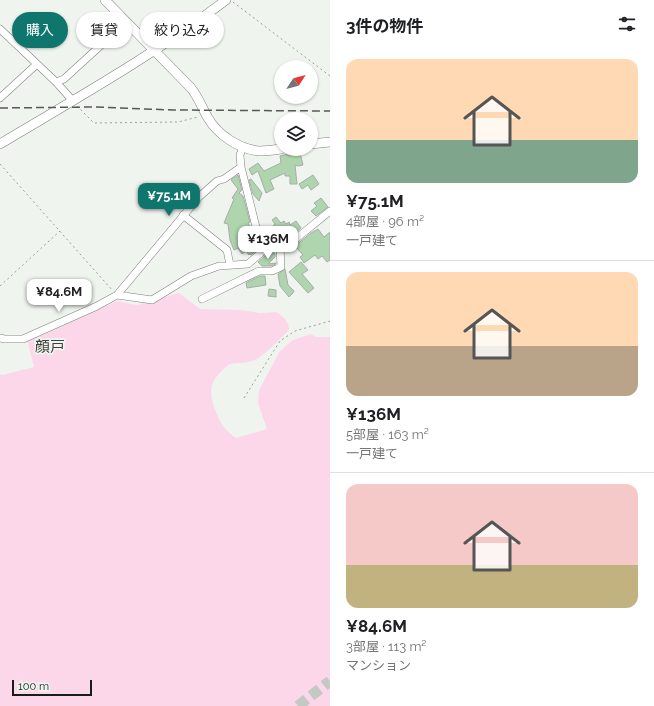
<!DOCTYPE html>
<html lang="ja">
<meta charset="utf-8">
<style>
body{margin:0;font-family:Raleway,"Noto Sans JP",sans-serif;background:#f2f2f2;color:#202124;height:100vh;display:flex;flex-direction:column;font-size:15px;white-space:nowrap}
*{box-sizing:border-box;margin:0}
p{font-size:13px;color:#757577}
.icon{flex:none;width:22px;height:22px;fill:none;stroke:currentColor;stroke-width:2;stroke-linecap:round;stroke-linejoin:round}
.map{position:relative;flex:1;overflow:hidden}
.side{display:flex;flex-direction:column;background:#fff;width:324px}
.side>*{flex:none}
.guide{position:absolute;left:12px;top:12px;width:258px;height:36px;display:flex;gap:8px}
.needle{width:26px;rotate:54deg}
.fabs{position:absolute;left:274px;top:60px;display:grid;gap:8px}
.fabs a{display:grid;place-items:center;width:44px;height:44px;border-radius:50%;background:#fff;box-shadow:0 1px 3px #0004;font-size:20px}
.scale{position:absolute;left:12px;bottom:10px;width:80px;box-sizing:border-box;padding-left:4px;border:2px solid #1a1c1a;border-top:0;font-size:11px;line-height:14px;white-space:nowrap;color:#1a1c1a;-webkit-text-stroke:3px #f0f4ef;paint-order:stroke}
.price{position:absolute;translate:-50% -34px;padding:0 9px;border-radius:8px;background:#fff;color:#222;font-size:13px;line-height:26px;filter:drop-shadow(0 1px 2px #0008)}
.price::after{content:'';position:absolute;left:50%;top:24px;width:12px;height:9px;margin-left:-6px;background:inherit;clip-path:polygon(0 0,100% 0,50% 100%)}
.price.active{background:#0f766e;color:#fff}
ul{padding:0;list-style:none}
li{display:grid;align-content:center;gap:8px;height:212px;padding:0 16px}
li+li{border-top:1px solid #e0e0e0}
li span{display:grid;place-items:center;height:124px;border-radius:12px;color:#555}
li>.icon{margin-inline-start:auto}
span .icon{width:72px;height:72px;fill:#fffc;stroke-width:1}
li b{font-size:17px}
h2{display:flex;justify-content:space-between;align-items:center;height:48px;padding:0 16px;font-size:17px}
.chip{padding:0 14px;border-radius:18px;background:#fff;box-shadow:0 1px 3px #0004;font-size:14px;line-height:36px}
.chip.active{background:#0f766e;color:#fff}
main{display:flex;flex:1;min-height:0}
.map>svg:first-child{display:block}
</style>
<main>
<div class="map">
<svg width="330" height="706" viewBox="0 0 330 706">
<rect width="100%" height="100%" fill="#f0f4ef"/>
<path fill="#fcd7ea" d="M179,293L200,309L241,310L260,313L277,312C283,317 289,321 289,330C282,337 263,357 255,360C246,364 238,362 230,364C228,365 225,368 223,370C208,383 209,394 216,412C219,421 227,433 236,438L267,429L258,403L259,390L280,351L293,340L311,334L316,337H330V706H0V374L2,375L34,367L27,339L41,336L117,301L137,305Z"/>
<path fill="#aed5ad" stroke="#a8aca8" d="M300,153L303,165L298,166L295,165L297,184H290V176H285V173L270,180L274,189L266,193L258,171L252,175L249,169L258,163L264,171L281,163L280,156L288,154V156Z
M238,175L242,190L239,193L243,196L250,222L248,223L258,241L260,240L263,244L251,255L250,254L249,255L246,251L242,254L238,248L234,250L230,240L228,224L224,223L234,199L232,198L238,189L231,180Z
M313,175L319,184L311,190L308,185L302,189L299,184Z
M251,179L262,193L259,201L253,194L249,180Z
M321,198L328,207L316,216L311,211L317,206L314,203Z
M276,217L281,223L284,221L286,224L289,222L290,225L296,221L301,228L290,237L287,232L279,238L280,240L278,242L276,241L267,232L275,224L272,220Z
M318,229L324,237L330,232V260L327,262L322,256L318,259L315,255L304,263L300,257L303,255L295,246L311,233Z
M271,251L275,254V257L268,264L276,263V264L271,266H262L258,262Z
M301,262L308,270L302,274L303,275L314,288L308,293L289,272Z
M285,269L288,285L294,291L293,293L289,297L280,286L278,274Z
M260,276H265L266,285L247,288L246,283Z
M269,289L276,290V297L268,296Z"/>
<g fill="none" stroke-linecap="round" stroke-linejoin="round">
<path stroke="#c5c9c4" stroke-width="11" stroke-dasharray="11 5.5" stroke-linecap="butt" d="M298,706L330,681"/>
<g stroke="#7c807c" stroke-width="8">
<path id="minor" d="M0,29L56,82L73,101
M56,82L64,79L110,37L122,35L131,28
M0,98L37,64
M243,146L240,155L241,167L256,227L270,245L280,248L292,242L330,211
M183,215L227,250L230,265
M117,295L152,300L191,276L219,266L248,264L270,245
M202,299L259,271H272L281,267L280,248
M0,338L4,339H23L97,306L117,295L199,197L217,181L224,179L241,167"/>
</g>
<g stroke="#7c807c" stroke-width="10">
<path id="major" d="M105,0L191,88C199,98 202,108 208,118C218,135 239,149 259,151C266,151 274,150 281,149
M0,144C77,98 154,55 226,0
M311,144L330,142"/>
</g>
<path stroke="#9b9e9a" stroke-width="1" stroke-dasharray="2 3" stroke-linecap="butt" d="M233,2L330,76
M77,106L94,123L178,122L198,117
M0,164L113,291
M0,286L60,231
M244,398L280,341L295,331L330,321"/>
<use href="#minor" stroke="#fff" stroke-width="7"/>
<use href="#major" stroke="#fff" stroke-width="9"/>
<path stroke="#555855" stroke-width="1.5" stroke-dasharray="8 4" stroke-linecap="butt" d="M0,108L95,107L173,110L330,111"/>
</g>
<g text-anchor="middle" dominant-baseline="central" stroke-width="3.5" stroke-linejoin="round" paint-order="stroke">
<g font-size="15" fill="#3e413e" stroke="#f0f4ef">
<text x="50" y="347">顔戸</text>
</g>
</g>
</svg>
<div class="fabs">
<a><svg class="needle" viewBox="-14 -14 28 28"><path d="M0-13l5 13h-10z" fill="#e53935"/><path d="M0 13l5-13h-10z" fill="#757577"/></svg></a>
<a><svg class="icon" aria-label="layers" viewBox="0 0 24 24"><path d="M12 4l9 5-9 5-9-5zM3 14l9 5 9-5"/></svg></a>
</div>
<div class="scale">100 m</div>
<b class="price active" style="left:169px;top:217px">¥75.1M</b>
<b class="price" style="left:268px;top:260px">¥136M</b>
<b class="price" style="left:59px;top:313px">¥84.6M</b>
<div class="guide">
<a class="chip active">購入</a>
<a class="chip">賃貸</a>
<a class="chip">絞り込み</a>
</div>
</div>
<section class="side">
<h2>3件の物件<svg class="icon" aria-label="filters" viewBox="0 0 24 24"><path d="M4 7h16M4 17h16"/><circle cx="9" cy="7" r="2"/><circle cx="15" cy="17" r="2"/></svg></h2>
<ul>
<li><span style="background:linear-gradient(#ffd9b3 65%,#7fa58c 0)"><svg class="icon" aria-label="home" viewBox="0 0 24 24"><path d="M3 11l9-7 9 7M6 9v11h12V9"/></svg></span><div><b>¥75.1M</b><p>4部屋 · 96 m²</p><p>一戸建て</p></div></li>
<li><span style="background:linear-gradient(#ffd9b3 60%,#b9a48a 0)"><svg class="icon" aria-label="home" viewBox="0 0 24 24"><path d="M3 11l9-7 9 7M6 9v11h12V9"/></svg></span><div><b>¥136M</b><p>5部屋 · 163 m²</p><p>一戸建て</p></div></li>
<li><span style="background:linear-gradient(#f6c9c9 65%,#c2b280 0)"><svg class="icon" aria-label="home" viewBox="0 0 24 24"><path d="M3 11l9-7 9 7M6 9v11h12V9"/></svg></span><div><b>¥84.6M</b><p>3部屋 · 113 m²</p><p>マンション</p></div></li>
</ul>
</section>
</main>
